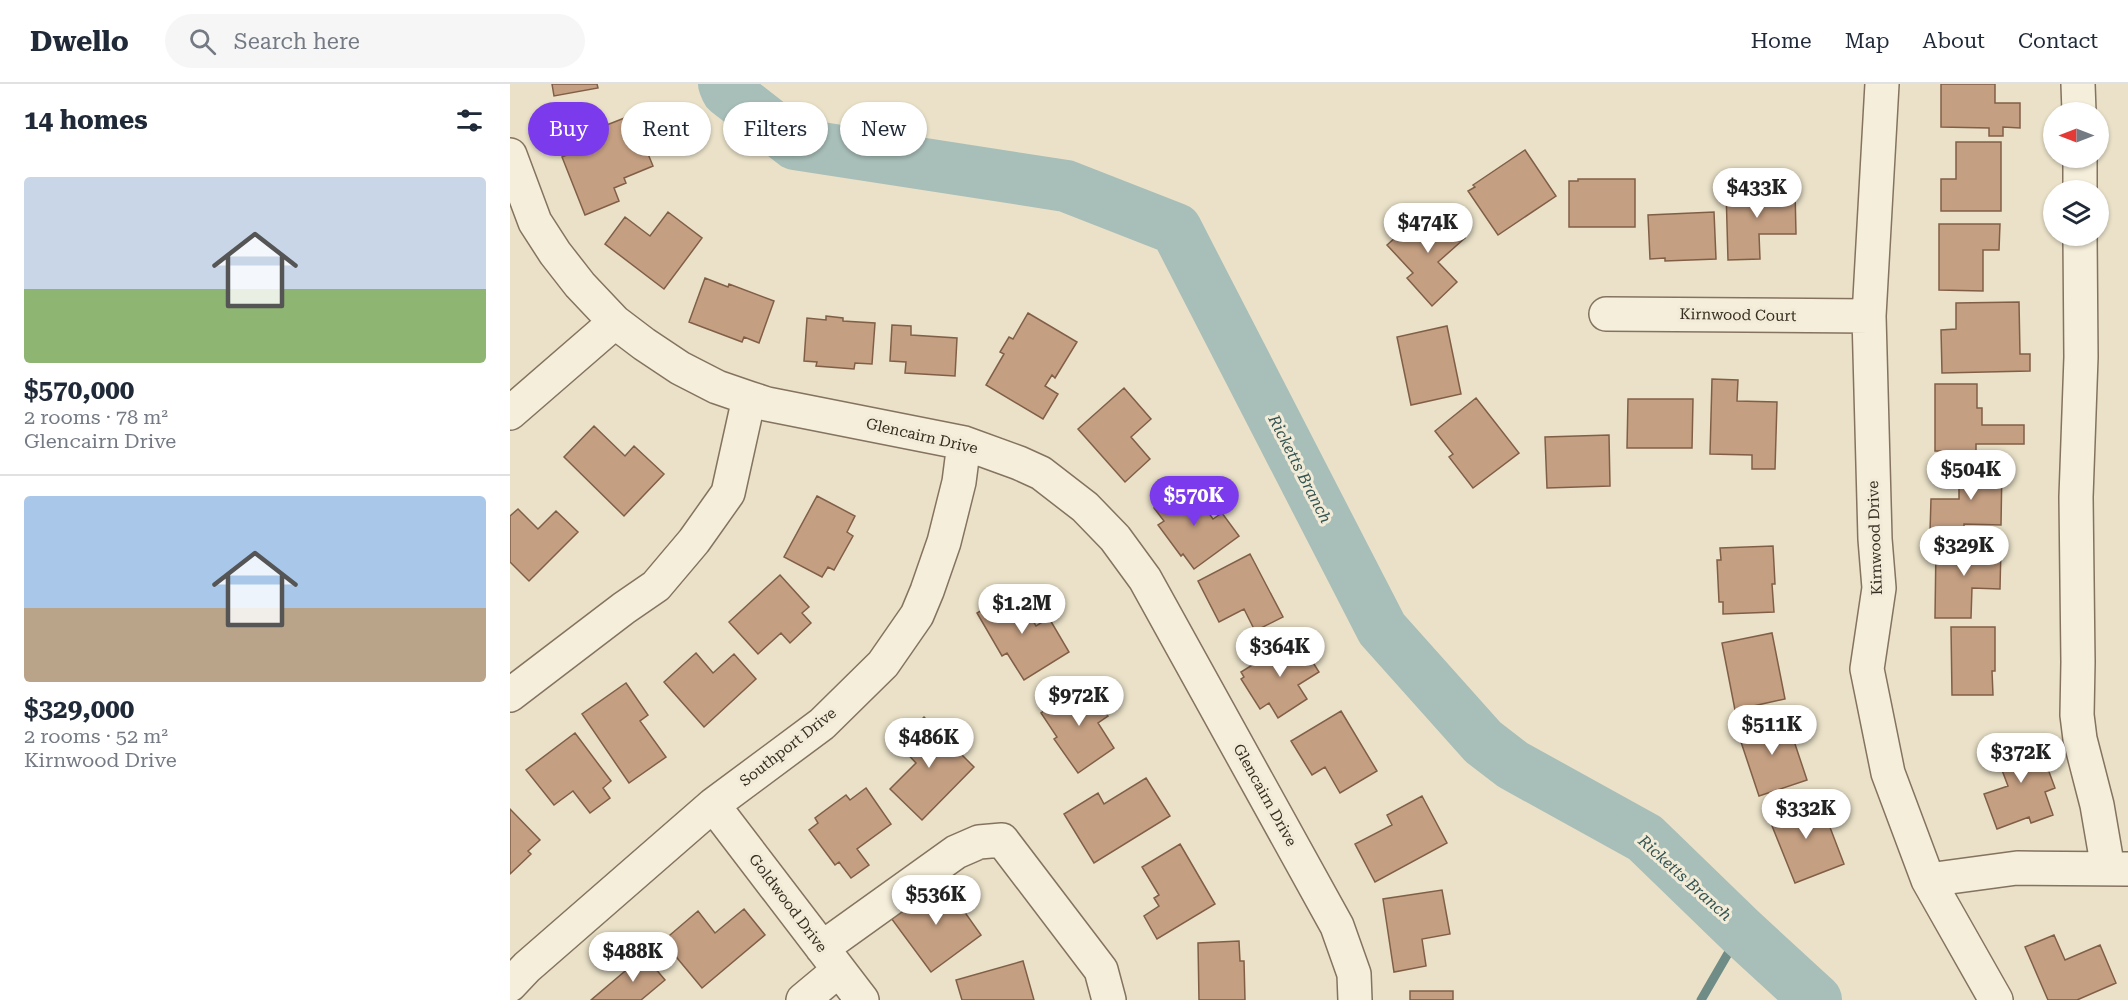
<!DOCTYPE html>
<meta charset="utf-8">
<style>
body{margin:0;font-family:"Roboto Serif",serif;background:#f6f6f7;color:#1f2937;height:100vh;display:flex;flex-direction:column;font-size:22px;white-space:nowrap}
*{box-sizing:border-box;margin:0}
p{font-size:20px;color:#747a83}
.icon{flex:none;width:33px;height:33px;fill:none;stroke:currentColor;stroke-width:2;stroke-linecap:round;stroke-linejoin:round}
.map{position:relative;flex:1;overflow:hidden}
.details{display:flex;flex-direction:column;background:#fff;width:510px}
.details>*{flex:none}
.hud{position:absolute;left:18px;top:18px;width:570px;height:54px;display:flex;gap:12px}
.needle{width:39px;rotate:270deg}
.fabs{position:absolute;left:1533px;top:18px;display:grid;gap:12px}
.fabs a{display:grid;place-items:center;width:66px;height:66px;border-radius:50%;background:#fff;box-shadow:0 2px 4px #0004;font-size:30px}
.price{position:absolute;translate:-50% -51px;padding:0 14px;border-radius:21px;background:#fff;color:#222;font-size:20px;line-height:39px;filter:drop-shadow(0 2px 3px #0008)}
.price::after{content:'';position:absolute;left:50%;top:36px;width:18px;height:14px;margin-left:-9px;background:inherit;clip-path:polygon(0 0,100% 0,50% 100%)}
.price.active{background:#7c3aed;color:#fff}
ul{padding:0;list-style:none}
li{display:grid;align-content:center;gap:12px;height:318px;padding:0 24px}
li+li{border-top:2px solid #e0e1e3}
li span{display:grid;place-items:center;height:186px;border-radius:6px;color:#555}
li>.icon{margin-inline-start:auto}
span .icon{width:108px;height:108px;fill:#fffc;stroke-width:1}
li b{font-size:26px}
h2{display:flex;justify-content:space-between;align-items:center;height:72px;padding:0 24px;font-size:26px}
.pill{padding:0 21px;border-radius:27px;background:#fff;box-shadow:0 2px 4px #0004;font-size:21px;line-height:54px}
.pill.active{background:#7c3aed;color:#fff}
header{display:flex;align-items:center;gap:36px;box-sizing:border-box;height:84px;padding:0 30px;background:#fff;border-bottom:2px solid #e0e1e3}
header strong{font-size:28px}
nav{display:flex;gap:33px;margin-inline-start:auto;font-size:21px}
.search{width:420px;height:54px;background:#f6f6f7;display:flex;align-items:center;gap:15px;box-sizing:border-box;padding:0 21px;border-radius:33px;color:#747a83;font-size:22px}
main{display:flex;flex:1;min-height:0}
.map>svg:first-child{display:block}
</style>
<header>
<strong>Dwello</strong>
<div class="search"><svg class="icon" aria-label="search" viewBox="0 0 24 24"><circle cx="10" cy="10" r="6"/><path d="M15 15l6 6"/></svg>Search here</div>
<nav><a>Home</a><a>Map</a><a>About</a><a>Contact</a></nav>
</header>
<main>
<section class="details">
<h2>14 homes<svg class="icon" aria-label="filters" viewBox="0 0 24 24"><path d="M4 7h16M4 17h16"/><circle cx="9" cy="7" r="2"/><circle cx="15" cy="17" r="2"/></svg></h2>
<ul>
<li><span style="background:linear-gradient(#c9d6e8 60%,#8fb573 0)"><svg class="icon" aria-label="home" viewBox="0 0 24 24"><path d="M3 11l9-7 9 7M6 9v11h12V9"/></svg></span><div><b>$570,000</b><p>2 rooms · 78 m²</p><p>Glencairn Drive</p></div></li>
<li><span style="background:linear-gradient(#a9c7e8 60%,#b9a48a 0)"><svg class="icon" aria-label="home" viewBox="0 0 24 24"><path d="M3 11l9-7 9 7M6 9v11h12V9"/></svg></span><div><b>$329,000</b><p>2 rooms · 52 m²</p><p>Kirnwood Drive</p></div></li>
</ul>
</section>
<div class="map">
<svg width="1618" height="916" viewBox="0 0 1618 916">
<rect width="100%" height="100%" fill="#eae1c8"/>
<g fill="none" stroke-linecap="round" stroke-linejoin="round">
<path stroke="#708c86" stroke-width="9" d="M1191,916L1231,847"/>
<path stroke="#a8beb8" stroke-width="52" d="M214,0L217,7L285,60L556,102L666,145L872,545L973,658L1003,681L1135,754L1231,847L1306,916"/>
</g>
<path fill="#c49f82" stroke="#815f47" stroke-width="1.5" d="M42,0H87L88,4L44,12Z
M1431,0H1485V19H1510V44L1493,43V52H1479V44L1431,43Z
M122,31L143,82L114,94L116,99L104,104L109,117L75,131L52,73L88,58L84,46Z
M1446,58H1491V127H1431V95H1446Z
M1015,66L1046,112L988,151L958,107L965,103L963,101Z
M1068,95H1125V143H1059V97H1068Z
M1216,106H1285L1286,150H1249L1250,175L1218,176Z
M926,122L955,154L928,178L947,198L922,222L897,194L903,189L877,161L897,143L900,146Z
M158,128L192,154L154,205L95,160L115,133L140,152Z
M1204,128L1206,175L1155,177V174L1140,175L1138,131Z
M1429,140H1490L1489,166H1473V207L1429,206Z
M195,194L218,203L219,200L264,217L249,259L234,253L232,258L179,238Z
M1509,218L1510,270H1520V287L1432,289L1431,246L1446,245V219Z
M518,229L567,258L545,294L542,291L535,302L548,310L533,335L476,301L494,270L490,268L499,253L503,255Z
M316,232L333,234V237L365,239L362,280L345,279L344,285L306,282L307,278L294,277L297,234L316,236Z
M382,241L401,242V251L447,254L445,292L395,289L396,278L380,277Z
M937,242L951,310L901,321L887,253Z
M1202,295L1228,296L1227,317L1267,318L1265,385H1242V371L1200,370Z
M1425,300H1467V324H1472V341H1514V360H1466V367H1425Z
M614,304L641,335L621,353L640,375L615,398L568,345Z
M966,314L1009,369L963,404L939,373L943,370L925,347Z
M1118,315H1183L1182,364H1117Z
M84,342L115,372L124,362L154,390L114,432L54,373Z
M1099,351L1100,402L1037,404L1035,353Z
M1449,381H1492L1491,441L1454,440V448H1420L1421,415H1449Z
M677,399L703,435L712,429L729,452L684,485L673,470L671,472L648,441L654,437L644,424Z
M307,412L345,432L337,448L343,452L324,486L318,483L312,493L274,473Z
M8,425L28,445L46,427L68,448L19,497L0,478V432Z
M1426,461L1491,462L1490,505L1462,504L1461,534H1425Z
M1263,462L1265,500H1262L1264,528L1213,530V518H1209L1207,476H1211L1210,464Z
M740,470L773,533L745,547L734,525L709,538L688,497Z
M270,491L299,523L292,529L301,539L280,559L271,549L248,570L219,538Z
M505,506L526,542L539,534L559,568L514,596L497,569L492,572L467,529Z
M1441,543H1485V587H1482L1483,611H1442Z
M1262,549L1275,615L1225,626L1212,559Z
M787,553L809,588L788,601L797,615L768,634L759,619L750,625L731,595L734,593L731,588Z
M186,569L203,589L224,570L246,595L194,643L154,598Z
M575,598L598,632L588,639L604,664L568,689L544,655L547,653L531,629Z
M116,599L138,631L130,637L156,673L119,699L72,630Z
M831,627L867,687L830,709L815,683L802,691L781,657Z
M414,633L464,683L412,736L380,705L406,679L388,660Z
M1276,633L1297,696L1249,712L1228,649Z
M65,649L101,697L93,704L100,714L80,729L63,707L44,721L16,686Z
M1525,650L1545,704L1535,708L1543,731L1521,739L1519,733L1487,745L1474,710L1498,702L1484,665Z
M636,694L660,732L584,779L554,730L588,709L594,720Z
M356,704L381,740L347,765L359,781L341,794L329,778L325,781L299,746L308,739L305,734L336,711L340,716Z
M912,712L937,759L865,798L845,760L882,741L877,731Z
M1308,712L1334,780L1285,799L1258,732Z
M0,725L30,756L18,767L21,770L0,790Z
M670,760L705,820L647,855L634,832L649,822L644,814L649,811L632,783Z
M432,796L471,851L421,888L381,834Z
M932,806L940,850L912,855L916,882L884,888L873,815Z
M234,825L255,851L192,904L153,857L188,827L205,849Z
M1544,851L1555,876L1590,861L1606,899L1567,916H1538L1515,863Z
M729,857L730,877H734L735,916H689L688,859Z
M134,871L155,896L131,916H81Z
M513,877L524,916H452L446,896Z
M900,907H943V916H900Z"/>
<g fill="none" stroke-linecap="round" stroke-linejoin="round">
<g stroke="#84735f" stroke-width="36">
<path id="minor" d="M1372,0L1359,232L1365,455L1369,504L1357,585L1378,689L1418,796L1486,916
M1568,0L1569,28
M0,71L25,138L45,169L70,201L105,238L134,260L170,284L207,303L239,314L257,320L454,359L509,379L531,389L575,423L605,454L635,495L827,842L844,890L845,916
M1570,74V106
M1570,152L1571,273L1566,413L1568,578L1567,631L1570,655L1587,721L1598,785
M1096,230L1359,232
M0,329L105,238
M0,611L114,524L146,502L184,457L218,409L239,314
M203,721L352,916
M1418,796L1507,784L1618,785
M312,864L446,768L469,758L492,756L591,886L599,916
M0,901L17,883L203,721L312,640L373,580L407,531L417,507L434,458L449,398L454,359
M293,916L329,886"/>
</g>
<use href="#minor" stroke="#f5eeda" stroke-width="33"/>
</g>
<g text-anchor="middle" dominant-baseline="central" stroke-width="6" stroke-linejoin="round" paint-order="stroke">
<g font-size="15" fill="#362c21" stroke="#f2ebd7">
<text transform="translate(1228 231) rotate(1)">Kirnwood Court</text>
<text transform="translate(412 352) rotate(13)">Glencairn Drive</text>
<text transform="translate(1365 454) rotate(-92)">Kirnwood Drive</text>
<text transform="translate(278 663) rotate(-38)">Southport Drive</text>
<text transform="translate(755 711) rotate(61)">Glencairn Drive</text>
<text transform="translate(278 819) rotate(53)">Goldwood Drive</text>
</g>
<g font-size="16" font-style="italic" fill="#325453" stroke="#f2ebd7">
<text transform="translate(790 385) rotate(63)">Ricketts Branch</text>
<text transform="translate(1175 794) rotate(42)">Ricketts Branch</text>
</g>
</g>
</svg>
<div class="fabs">
<a><svg class="needle" viewBox="-14 -14 28 28"><path d="M0-13l5 13h-10z" fill="#e53935"/><path d="M0 13l5-13h-10z" fill="#747a83"/></svg></a>
<a><svg class="icon" aria-label="layers" viewBox="0 0 24 24"><path d="M12 4l9 5-9 5-9-5zM3 14l9 5 9-5"/></svg></a>
</div>
<b class="price" style="left:1247px;top:135px">$433K</b>
<b class="price" style="left:918px;top:170px">$474K</b>
<b class="price" style="left:1461px;top:417px">$504K</b>
<b class="price active" style="left:684px;top:443px">$570K</b>
<b class="price" style="left:1454px;top:493px">$329K</b>
<b class="price" style="left:512px;top:551px">$1.2M</b>
<b class="price" style="left:770px;top:594px">$364K</b>
<b class="price" style="left:569px;top:643px">$972K</b>
<b class="price" style="left:1262px;top:672px">$511K</b>
<b class="price" style="left:419px;top:685px">$486K</b>
<b class="price" style="left:1511px;top:700px">$372K</b>
<b class="price" style="left:1296px;top:756px">$332K</b>
<b class="price" style="left:426px;top:842px">$536K</b>
<b class="price" style="left:123px;top:899px">$488K</b>
<div class="hud">
<a class="pill active">Buy</a>
<a class="pill">Rent</a>
<a class="pill">Filters</a>
<a class="pill">New</a>
</div>
</div>
</main>
